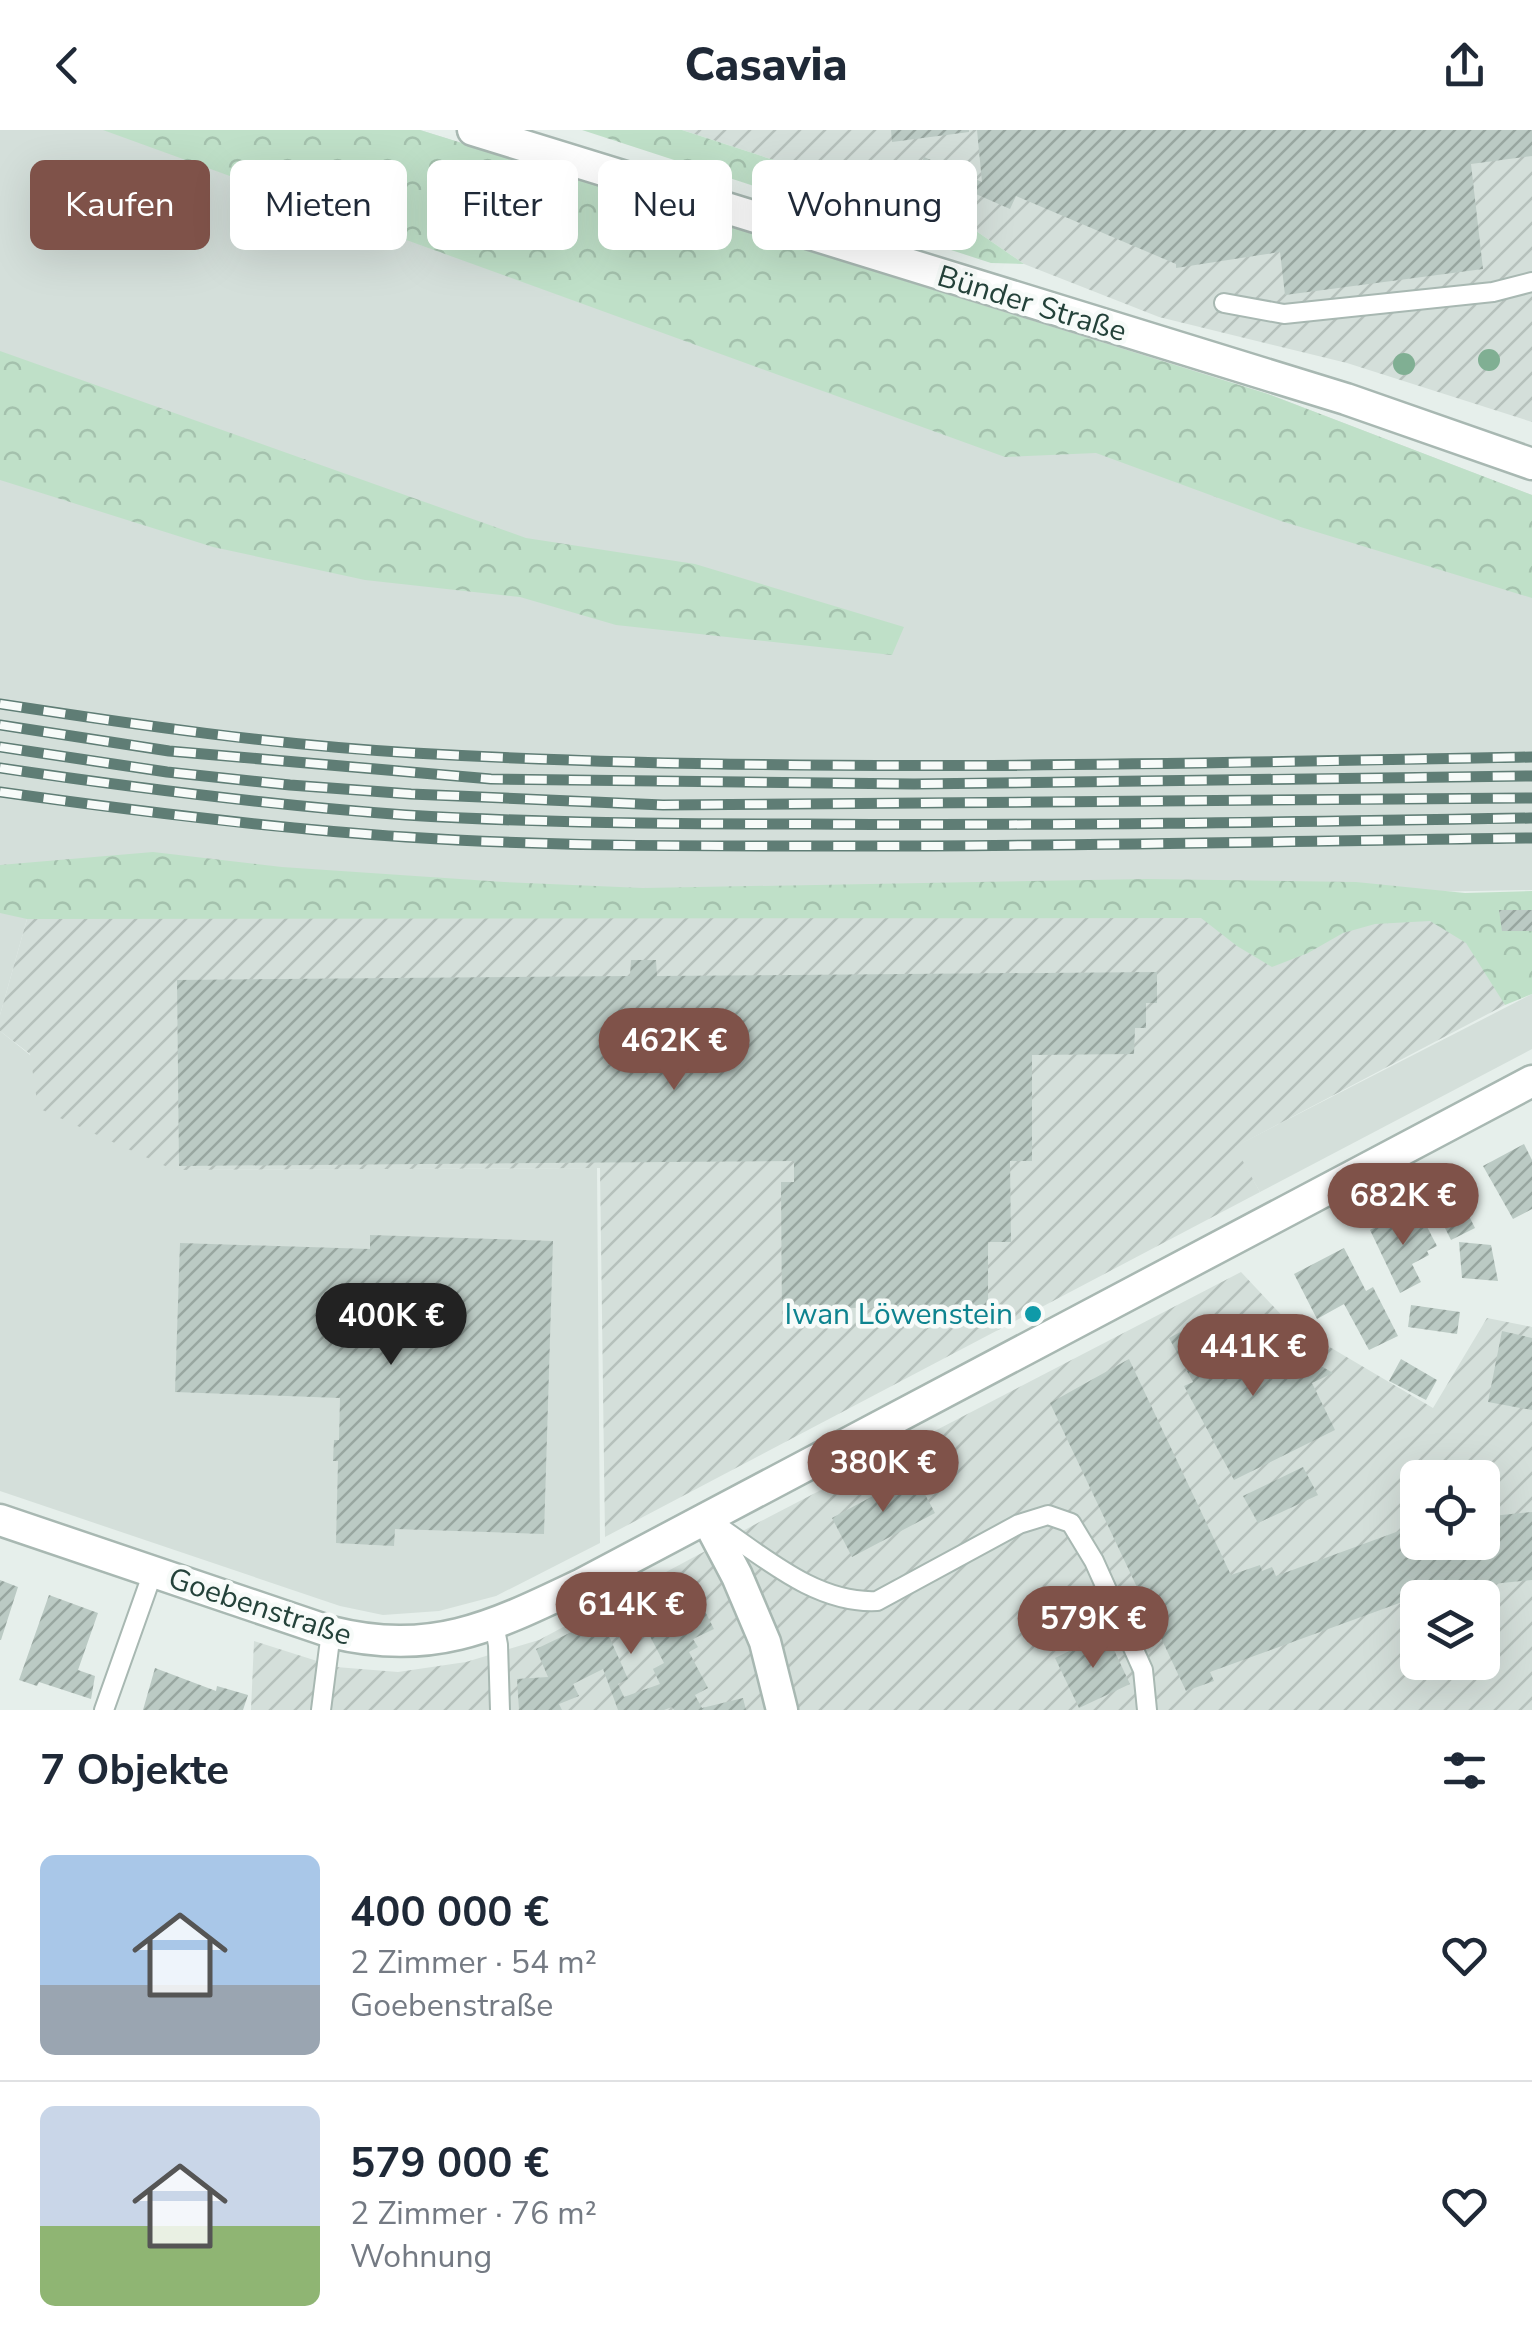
<!DOCTYPE html>
<html lang="de">
<meta charset="utf-8">
<style>
body{margin:0;font-family:"Nunito Sans",sans-serif;background:#f2f2f3;color:#1f2937;height:100vh;display:flex;flex-direction:column;font-size:38px;white-space:nowrap}
*{box-sizing:border-box;margin:0}
p{font-size:32px;color:#747a83}
.icon{flex:none;width:55px;height:55px;fill:none;stroke:currentColor;stroke-width:2;stroke-linecap:round;stroke-linejoin:round}
.map{position:relative;height:1580px;overflow:hidden}
.side{display:flex;flex-direction:column;background:#fff;flex:1}
.side>*{flex:none}
.banner{position:absolute;left:30px;top:30px;width:1000px;height:90px;display:flex;gap:20px}
.fabs{position:absolute;left:1400px;top:1330px;display:grid;gap:20px}
.fabs a{display:grid;place-items:center;width:100px;height:100px;border-radius:15px;background:#fff;box-shadow:0 10px 40px #0002;font-size:50px}
.price{position:absolute;translate:-50% -85px;padding:0 22px;border-radius:35px;background:#7f5249;color:#fff;font-size:32px;line-height:65px;filter:drop-shadow(0 2px 5px #0008)}
.price::after{content:'';position:absolute;left:50%;top:60px;width:30px;height:22px;margin-left:-15px;background:inherit;clip-path:polygon(0 0,100% 0,50% 100%)}
.price.on{background:#222;color:#fff}
ul{padding:0;list-style:none}
li{display:flex;align-items:center;gap:30px;height:250px;padding:0 40px}
li+li{border-top:2px solid #e0e1e3}
li span{display:grid;place-items:center;flex:none;width:280px;height:200px;border-radius:15px;color:#555}
li>.icon{margin-inline-start:auto}
span .icon{width:120px;height:120px;fill:#fffc;stroke-width:1}
li b{font-size:42px}
h2{display:flex;justify-content:space-between;align-items:center;height:120px;padding:0 40px;font-size:42px}
.chip{padding:0 35px;border-radius:15px;background:#fff;box-shadow:0 10px 40px #0002;font-size:35px;line-height:90px}
.chip.on{background:#7f5249;color:#fff}
header{display:flex;justify-content:space-between;align-items:center;height:130px;padding:0 40px;background:#fff;font-size:45px;font-weight:800}
.map>svg:first-child{display:block}
</style>
<header><svg class="icon" aria-label="back" viewBox="0 0 24 24"><path d="M15 5l-7 7 7 7"/></svg>Casavia<svg class="icon" aria-label="share" viewBox="0 0 24 24"><path d="M12 15V3M7 8l5-5 5 5M5 13v7h14v-7"/></svg></header>
<div class="map">
<svg width="1532" height="1580" viewBox="0 0 1532 1580">
<defs>
<pattern id="industrial-furrows" width="10" height="10" patternUnits="userSpaceOnUse" patternTransform="scale(2.5)"><rect width="10" height="10" fill="#d4dfda"/><path d="M-1 1l2-2M0 10L10 0M9 11l2-2" fill="none" stroke="#b6c1bc"/></pattern>
<pattern id="forest-crowns" width="20" height="18" patternUnits="userSpaceOnUse" patternTransform="scale(2.5)"><rect width="20" height="18" fill="#bfe0c8"/><path d="M2 6a3 3 0 1 1 6 0M12 15a3 3 0 1 1 6 0" fill="none" stroke="#a4c1ad"/></pattern>
<pattern id="building-hatch" width="6" height="6" patternUnits="userSpaceOnUse" patternTransform="scale(2.5)"><rect width="6" height="6" fill="#bbcac4"/><path d="M-1 1l2-2M0 6l6-6M5 7l2-2" fill="none" stroke="#98a6a0"/></pattern>
</defs>
<rect width="100%" height="100%" fill="#e6efeb"/>
<path fill="#d4dfda" d="M0,0H420L1268,264L1532,365V760L27,789L0,885Z
M1532,864V919L1260,1062L1234,1017Z
M0,901L174,1040L597,1038L600,1413L496,1466L439,1481L383,1485L340,1476L0,1361Z"/>
<path fill="url(#industrial-furrows)" fill-rule="evenodd" d="M682,0H1532V292L1347,233L1159,187L1024,134L963,92Z
M1465,763L1505,875L1235,1017L1260,1062L605,1407L600,1038L174,1040L38,978L30,924L0,901V885L27,789Z
M1241,1142L1289,1193L1433,1278L1487,1188L1532,1197V1580H251L254,1511L336,1537L398,1542L466,1532L539,1510L767,1388ZM1418,1348H1482V1412H1418ZM1418,1468H1482V1532H1418Z"/>
<path fill="url(#forest-crowns)" d="M103,0H420L1268,264L1532,365V468L1281,391L1096,323L1005,327Z
M582,0H682L963,92L1024,134L991,133Z
M0,221L526,408L695,434L904,497L892,525L616,495L520,467L365,450L213,417L0,350Z
M153,722L282,737L504,752L643,758L1147,749L1356,752L1465,763L1532,761V864L1505,875L1466,813L1430,791L1375,794L1343,803L1308,823L1272,837L1237,816L1201,788L27,789L0,783V735Z"/>
<path fill="url(#building-hatch)" d="M891,0H969V2L892,12Z
M977,0H1532V26L1471,34L1483,139L1285,165L1280,122L1176,138V134L1016,66L1010,79L919,39L924,27L982,52Z
M1499,780H1532V801H1502Z
M631,830H656L657,846L1157,842V873H1146V898H1135L1134,924L1032,925V1031H1010L1011,1112H988V1177L839,1178L840,1192L782,1193L781,1052H794V1031L179,1036L177,850L630,846Z
M1524,1014L1532,1030V1079L1513,1089L1483,1036Z
M1464,1076L1475,1098L1451,1110L1440,1088Z
M1406,1080L1414,1096L1424,1091L1437,1116L1427,1121L1429,1125L1412,1134L1421,1152L1400,1163L1370,1100Z
M370,1105L553,1111L544,1404L395,1399L394,1416L336,1413L338,1331H333L334,1310H339L340,1268L175,1262L180,1113L370,1119Z
M1459,1112L1491,1115L1498,1151L1462,1148Z
M1344,1118L1366,1161L1373,1157L1398,1206L1369,1220L1344,1174L1317,1189L1294,1144Z
M1411,1175L1460,1182L1457,1204L1408,1197Z
M1203,1190L1228,1236L1277,1210L1333,1243L1312,1253L1335,1300L1234,1350L1184,1256L1193,1252L1169,1208Z
M1502,1201L1532,1208V1280L1488,1272Z
M1129,1229L1231,1445L1260,1435L1262,1441L1272,1437L1276,1446L1418,1394V1412H1482V1387L1532,1382V1450L1435,1460L1210,1542L1214,1551L1186,1561L1050,1273Z
M1401,1229L1437,1250L1426,1270L1389,1251Z
M1303,1337L1318,1365L1258,1393L1243,1366Z
M914,1344L935,1383L852,1427L832,1388Z
M679,1444L687,1446L714,1499L693,1509L698,1517L689,1522L708,1558L695,1565L702,1578L743,1568L746,1580H674L672,1577L664,1580H618L603,1539L573,1554L579,1566L559,1574L562,1580H519L517,1549L548,1547L536,1519L601,1488L628,1549L618,1554L624,1567L660,1554L653,1539L664,1533L631,1470Z
M0,1450L18,1457L1,1510H0Z
M49,1465L98,1483L78,1540L95,1546L91,1569L39,1552L37,1556L19,1550Z
M1106,1503L1130,1554L1079,1578L1055,1528Z
M155,1538L216,1561L217,1556L248,1565L243,1580H143Z"/>
<g fill="none" stroke-linecap="round" stroke-linejoin="round">
<g stroke="#a8b8b2" stroke-width="22">
<path id="service" d="M1224,173L1284,184L1493,162L1532,152
M715,1394C764,1427 816,1474 877,1471L1019,1394L1048,1385L1071,1393L1094,1431L1143,1540L1147,1580
M494,1494L498,1515L500,1580
M104,1580L153,1442
M321,1580L331,1502"/>
</g>
<g stroke="#a8b8b2" stroke-width="35">
<path id="minor" d="M707,1389L737,1446L765,1512L782,1580"/>
</g>
<g stroke="#a8b8b2" stroke-width="35">
<path id="tertiary" d="M473,0L1346,269L1532,334
M0,1390L331,1502C432,1527 492,1497 582,1454L1532,951"/>
</g>
<use href="#service" stroke="#fff" stroke-width="18"/>
<use href="#minor" stroke="#fff" stroke-width="30"/>
<use href="#tertiary" stroke="#fff" stroke-width="30"/>
<g stroke="#5f7d75" stroke-width="11">
<path id="rail" d="M0,574C137,595 275,615 414,623C785,644 1160,634 1532,627
M0,595L169,621L491,649L914,654L1532,646
M0,617L167,642L290,655L411,664L663,675L1532,668
M0,638C135,658 270,675 406,685C539,693 674,694 807,694C1049,696 1290,692 1532,688
M0,662C135,681 270,698 406,707C540,716 673,716 807,716C1049,717 1290,711 1532,708"/>
</g>
<use href="#rail" stroke="#f7fbf9" stroke-width="8" stroke-dasharray="22" stroke-linecap="butt"/>
</g>
<g fill="#80af93">
<circle cx="1489" cy="230" r="11"/>
<circle cx="1404" cy="234" r="11"/>
</g>
<circle fill="#0f9aa8" stroke="#f7fbf9" stroke-width="4" cx="1033" cy="1184" r="10"/>
<g text-anchor="middle" dominant-baseline="central" stroke-width="9" stroke-linejoin="round" paint-order="stroke">
<g font-size="30" fill="#24423a" stroke="#f7fbf9">
<text transform="translate(1032 174) rotate(17)">Bünder Straße</text>
<text transform="translate(260 1477) rotate(18)">Goebenstraße</text>
</g>
<g font-size="30" fill="#0d838f" stroke="#f7fbf9" text-anchor="end">
<text x="1013" y="1184">Iwan Löwenstein</text>
</g>
</g>
</svg>
<div class="fabs">
<a><svg class="icon" aria-label="locate" viewBox="0 0 24 24"><circle cx="12" cy="12" r="6"/><path d="M12 2v4M12 18v4M2 12h4M18 12h4"/></svg></a>
<a><svg class="icon" aria-label="layers" viewBox="0 0 24 24"><path d="M12 4l9 5-9 5-9-5zM3 14l9 5 9-5"/></svg></a>
</div>
<b class="price" style="left:674px;top:963px">462K €</b>
<b class="price" style="left:1403px;top:1118px">682K €</b>
<b class="price on" style="left:391px;top:1238px">400K €</b>
<b class="price" style="left:1253px;top:1269px">441K €</b>
<b class="price" style="left:883px;top:1385px">380K €</b>
<b class="price" style="left:631px;top:1527px">614K €</b>
<b class="price" style="left:1093px;top:1541px">579K €</b>
<div class="banner">
<a class="chip on">Kaufen</a>
<a class="chip">Mieten</a>
<a class="chip">Filter</a>
<a class="chip">Neu</a>
<a class="chip">Wohnung</a>
</div>
</div>
<section class="side">
<h2>7 Objekte<svg class="icon" aria-label="filters" viewBox="0 0 24 24"><path d="M4 7h16M4 17h16"/><circle cx="9" cy="7" r="2"/><circle cx="15" cy="17" r="2"/></svg></h2>
<ul>
<li><span style="background:linear-gradient(#a9c7e8 65%,#9aa5b1 0)"><svg class="icon" aria-label="home" viewBox="0 0 24 24"><path d="M3 11l9-7 9 7M6 9v11h12V9"/></svg></span><div><b>400 000 €</b><p>2 Zimmer · 54 m²</p><p>Goebenstraße</p></div><svg class="icon" aria-label="heart" viewBox="0 0 24 24"><path d="M12 20l-8-8c-3-5 5-10 8-4 3-6 11-1 8 4z"/></svg></li>
<li><span style="background:linear-gradient(#c9d6e8 60%,#8fb573 0)"><svg class="icon" aria-label="home" viewBox="0 0 24 24"><path d="M3 11l9-7 9 7M6 9v11h12V9"/></svg></span><div><b>579 000 €</b><p>2 Zimmer · 76 m²</p><p>Wohnung</p></div><svg class="icon" aria-label="heart" viewBox="0 0 24 24"><path d="M12 20l-8-8c-3-5 5-10 8-4 3-6 11-1 8 4z"/></svg></li>
</ul>
</section>
